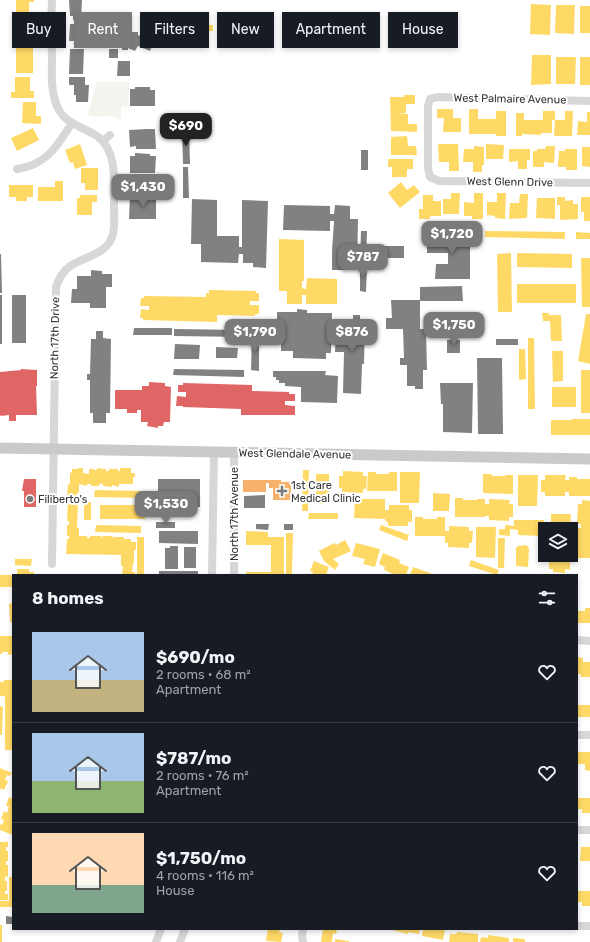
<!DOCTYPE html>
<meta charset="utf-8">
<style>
body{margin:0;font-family:Rubik,sans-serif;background:#20242c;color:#f1f3f6;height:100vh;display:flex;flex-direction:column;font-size:15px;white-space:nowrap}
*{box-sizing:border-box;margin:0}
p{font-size:13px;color:#9ea1a6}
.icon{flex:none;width:22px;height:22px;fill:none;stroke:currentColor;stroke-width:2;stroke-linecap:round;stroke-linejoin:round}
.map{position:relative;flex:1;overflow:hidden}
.panel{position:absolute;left:12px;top:574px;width:566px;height:356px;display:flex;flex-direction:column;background:#171b24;border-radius:0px;box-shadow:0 2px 6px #0003}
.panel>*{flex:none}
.guide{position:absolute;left:12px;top:12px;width:566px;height:36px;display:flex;gap:8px}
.controls{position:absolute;left:538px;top:522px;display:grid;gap:8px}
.controls a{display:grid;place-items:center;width:40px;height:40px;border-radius:0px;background:#171b24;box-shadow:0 2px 6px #0003;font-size:20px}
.price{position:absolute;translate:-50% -34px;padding:0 9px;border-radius:8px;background:#7a7a7a;color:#fff;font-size:13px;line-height:26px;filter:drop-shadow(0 1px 2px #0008)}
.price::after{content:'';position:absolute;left:50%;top:24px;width:12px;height:9px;margin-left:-6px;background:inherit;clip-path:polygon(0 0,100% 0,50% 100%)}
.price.active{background:#222;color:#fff}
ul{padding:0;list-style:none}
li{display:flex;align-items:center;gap:12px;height:100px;padding:0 20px}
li+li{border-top:1px solid #363941}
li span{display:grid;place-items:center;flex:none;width:112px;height:80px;border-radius:0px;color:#555}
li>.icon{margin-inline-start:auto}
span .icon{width:48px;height:48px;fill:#fffc;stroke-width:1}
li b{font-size:17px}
h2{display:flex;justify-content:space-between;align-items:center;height:48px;padding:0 20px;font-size:17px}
.tag{padding:0 14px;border-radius:0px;background:#171b24;box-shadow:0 2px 6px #0003;font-size:14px;line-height:36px}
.tag.active{background:#7a7a7a;color:#fff}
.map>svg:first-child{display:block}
</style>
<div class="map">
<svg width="590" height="942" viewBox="0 0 590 942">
<rect width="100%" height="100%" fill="#fff"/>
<path fill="#f1f5ed" d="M97,82H129V106L121,107V120L109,115L99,117L88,115Z"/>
<path fill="#ffd966" d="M16,0H34V2H29V16H16Z
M531,4L551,5L550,35L530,34Z
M556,5H575L574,34L555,33Z
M580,6H590V33H580Z
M19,20H35V43H19Z
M168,24L186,25V31L168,30Z
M192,25H213V31H192Z
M16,47H33V73H16Z
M532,55H551V84L531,85Z
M556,57H576L575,84H556Z
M580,57H590V85H580Z
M15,77H30V91H34V98H11V92H15Z
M404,95H415V104H406V113L398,114H408V124H417V132L391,131L390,97H404Z
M23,102H36V116H41V124L22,123Z
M437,109H453V118H461V132H443L444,118H437Z
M469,109H478V119H496V111H506V136H496V134H469Z
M543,111H555V120H552V133H541V135L522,134V136H516V113H524V120H543Z
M565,111H573L572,136H554L555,120H565Z
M587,112H590V135H577L578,121L587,122Z
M33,128L39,140L17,151L11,138Z
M407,136L408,146H416L417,155H391V137Z
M80,144L87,165L75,169L73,162L70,163L65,150Z
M438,144H458L459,171H449V162H439Z
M486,144L504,145L503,159H486Z
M474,146L484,147V165H482V172H473V162H463L464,149H474Z
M546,146H555L554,163L544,162V167H533V151H537V149H545Z
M582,147H590V167L582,166Z
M509,149H530V160H527V169H518V161L509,162Z
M565,149H577V170H566V167H558L559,151H565Z
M388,159H413V169H407V177H392V167H388Z
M81,168H98V190H85V183H81Z
M55,181H63V201H38V187H55Z
M401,182L407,190L414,185L420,192L400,208L388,193Z
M9,185H33V197H27V201H16V197H9Z
M451,193H460L459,214H443V199H451Z
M474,193H483V219H472V216H464V202L474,203Z
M497,193H506L505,219L495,218V216L487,215V202H497Z
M520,194H528L527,218L509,219L510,203H519Z
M80,195H97V202H92V215H77V198H80Z
M423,195H433V201H441V216H430V219H419V209H423Z
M557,197H565V201L573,200V204H578V219L560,220V205H557Z
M581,197H590V221H584V212H581Z
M537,198H555V219L536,218Z
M485,231L565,232V239L485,237Z
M576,232L590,233V239H576Z
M279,239L304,240V281H302V288L306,289L307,278L337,279V304H306V295H302V304H287V291H279Z
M511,253L512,312H498L497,254Z
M517,253L572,254V268L517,267Z
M581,258H590V307H582Z
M517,284H576V303H517Z
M209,290L256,291V293H259V301H250V305H259V314H255V316L217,315V322L143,320V318H140L141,309L149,310V306H140L141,298H144V296L206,297V293H209Z
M542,313H549V315H561L562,341H551L550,321H543Z
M586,314H590V364L578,361Z
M528,338H534L535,409H528Z
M519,349H525L526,379L519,380Z
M552,351H563V381L553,382Z
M581,370H590V413H581Z
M552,387H576V407H552Z
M572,419H590V435H551V420H572Z
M78,468H83V473L89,474V469H94V470H97V468L106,469V471H109V469H118V471H120V468H131V473H135V477H133V484H119V487L112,485V487L103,486V484H99V486H91V484H87V486L79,484V493H77V502H78L77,528H79V536H87V538H90V536H101V538H102V536H113V538H114V537H124V539H131V542H136V550H134V563H133L132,572H135V575H122L123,566H121V555L66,554L67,539H69V536H67V525H69V521H67L68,500H69V496H67L68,484H70V472L72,473V469H78Z
M303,470H309L308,511H302Z
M343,471L363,472V476H367L366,489H363V493L342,492V488H339V476H343Z
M368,472H376V474H389V472H397V491H367Z
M400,472H420L419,503H400Z
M316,474H329V501L327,504H318L316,501Z
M483,474H492V476H505V475H513V494L483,493Z
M518,475H538L537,506H518Z
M545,475H566L565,480H569V477H577V479H590V496H569V492H565V496H545V492H541V480H545Z
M95,490L143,491V498L94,497Z
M433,493L450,494L449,511H433Z
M455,498H463V500H477V499H485V504H489V499L510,500L509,504H513V517H509V521L489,520V516H485V517H455Z
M355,499H385V510H389V505H409V510H412V522H408V526H388V522L385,521V519L354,518Z
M582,500L590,501V558H577L578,528H581V524H577L578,504H582Z
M84,502H91V520H84Z
M100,505H145V519H100Z
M309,513H338V519H308Z
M551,514H571L570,529H551Z
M415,517H423V519H437V517H445V531H449V526L469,527V531H473L472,543H469V548L448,547V543H445V536H415Z
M514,520H544V524H546V529L545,531H541V536L518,535V530L510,529V536L499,535V529H505V525L514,526Z
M96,525L141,526V533L95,532Z
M381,525L409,535L407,541L379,530Z
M476,527H496L495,558L476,557Z
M246,531L268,532V537H284V575H246V572H271V545H246Z
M286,533H293L292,575H286Z
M137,537H144V575H137Z
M498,538H505L504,568H498Z
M345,540L351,551L333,559L339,564L335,570L324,561L319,551L334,543L336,545Z
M356,543L380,549L375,567L363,564L365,559L352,556Z
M526,545L529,548L528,567L516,566V548L518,546Z
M383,553L400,560L399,563L409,567L406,575H396L384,570L385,567L379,564Z
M549,555H570V570L565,569V573L553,572V569H549Z
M15,559H32L31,566L15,565Z
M471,560L499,570L497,575L469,566Z
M314,561L329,567L326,575H312L313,572L310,571Z
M413,567L435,575H410Z
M17,569H29V572H34V575H17Z
M0,575H13V587H0Z
M13,603V622H10L9,604Z
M585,608H590V623H577V611H585Z
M0,636H13V654L8,655V652H2V654H0Z
M577,657L583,658V662H590V677H581V674H577Z
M4,680H13V750H5V696H0V682H4Z
M577,705H590V717H577Z
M0,706L3,707L2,735H0Z
M577,752H590V771L585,770V764H577Z
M0,768L12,773L10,776L7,775L5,780L8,781L4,790L1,788L0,791Z
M9,797L13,799V835L0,830V824L2,825L4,820L1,819L4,811L7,813L9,807L6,806Z
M577,798H590V813H582V809H577Z
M0,842H8V847H6V851H8V861H6V865H8V877L5,876V881H7V891H5V894H8V900H0Z
M581,847H590V861H580Z
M9,877H13V907H0V901H9Z
M577,891H590V906H582V902H577Z
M0,925H2V942H0Z
M268,929H280L279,932L283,933L281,942L266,941Z
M323,929H337L336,934L333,933L332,942H321Z
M388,929H420L419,934L408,932V934Z
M423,929H445L443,940L422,936Z
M457,932L478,934V942H449L450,934H457Z
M488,935L509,938V942H480L481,937L488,938Z
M513,938L525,939V942H513Z
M335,939L349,941V942H335Z"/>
<path fill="#e06666" d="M21,369L37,370V386H36L37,415H16V421H9V415L1,416L0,415V372L21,370Z
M149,382L165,383V386L171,387L170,422H164L163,426H158V428L147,426L148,422H141V410H137V413H127V409H115V390H142V386H149Z
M183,383L252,385V391L289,392V394H295V401H285V405L295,406V415H241V409L183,407V406H176L177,396L186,397V392H178V385H183Z
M24,479H36V507H24V491H22Z"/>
<path fill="#f6b26b" d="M243,480H281V482H291V500H273V488H269V483H266V492H243Z"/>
<path fill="#818181" d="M69,0H82L81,20H73V16H70Z
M70,24H87V46H76V41H69Z
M117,32H138V35L154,41L150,51L138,46L135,51L128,48V50H122V48H105V33H117Z
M70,49H84L83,74H69Z
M109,49H118V58H109Z
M118,61H130V76H117Z
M69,77H85V85H89L88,102H76V95H74V85H69Z
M135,87H150V90H155V106H130V89H135Z
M147,129H155L156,149H136V146L130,147L129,130Z
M182,130H189L190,164H183Z
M361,150H368V170H361Z
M135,153L150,154V156H156L155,173H130V156H135Z
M183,167H188L189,198H183Z
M130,196H138V199L148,200V196H156V219H129Z
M192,199L217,200V236H239V247H242V200L268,201L266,268L253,267V263H243V254H239L238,263L201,262V244H191Z
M284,205L330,206V214H334L335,205L350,206V219H358L357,270H332V251L334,221H330V231L283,230Z
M361,231H367L366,263H360Z
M427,234H470V279H435L436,264H448V253H427Z
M378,246H404V258H378Z
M0,254H1L2,293H0Z
M360,266H367L366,292L360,291Z
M91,270L102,271V274H112V287H106V308H90V303H71L72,289H77V276H91Z
M462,286L463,301H420V287Z
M0,295H2V344H0Z
M12,295H26V343H12Z
M391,300H420V329H426L427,370H423V389H415V386H407V365H400V358H404L403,329H386V318H392Z
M297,309L307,310V313H332L331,353H326V359L293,358V351H281V339L273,338L274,326H277V312H297Z
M353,315H360V319H365L364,364H362L361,394L343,393L344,352H335L336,329H344V319H353Z
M134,328H172V335H133Z
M174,329L244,330V337L174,336Z
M96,331H103V338L111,339L110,413H106V423H93V413H90V380H87V374H90L91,339H96Z
M252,335L259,336V371L251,370Z
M496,339H518V345H496Z
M447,340H460V353H447Z
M175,344L200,345L199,359H174Z
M216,347L238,348L237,358H216Z
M477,358H502L503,434H478Z
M174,369L244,370V377L173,375Z
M273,371H326L325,375L338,376L337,403L301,402V387L285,386V383H279V380H276V377H273Z
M440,383H473L472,433L443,432V404H441Z
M158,479H200V507H185V492H173V507H158Z
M265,495V508H244V496Z
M156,522H175V528H156Z
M256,524H269L268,530L256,529Z
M284,524H293V530H284Z
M159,531H198V544L159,543Z
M170,546H178V569H165V548H170Z
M184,547H196V568H184Z
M159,571H198V575H159Z
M6,916L13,917V924H6Z"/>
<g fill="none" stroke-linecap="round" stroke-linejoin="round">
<path stroke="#d7d7d7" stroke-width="8" d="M52,0C51,18 51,36 52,55C52,72 50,92 58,108C65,124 84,127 97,136C118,151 114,183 114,206C114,215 115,225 113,234C108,255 84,256 69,267C62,272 59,279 56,287L52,564
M590,101L438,97L430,99L428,106V168L430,177L439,181L590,183
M103,141L110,135
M17,169C47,165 57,146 72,123
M212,575L214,452
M234,575V452
M577,640L590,641
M577,735H590
M577,830H590
M577,926H590
M303,929L302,936L303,942
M156,942L161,929
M180,942L185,929"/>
<path stroke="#cacaca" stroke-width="11" d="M0,448L590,459"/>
</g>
<g fill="#7a7a7a" stroke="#fff" stroke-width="1.5">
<path d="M280 485h4v4h4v4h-4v4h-4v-4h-4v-4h4z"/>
<circle cx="30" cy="499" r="4"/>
</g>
<g text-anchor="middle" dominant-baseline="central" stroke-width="4" stroke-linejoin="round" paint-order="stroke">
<g font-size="11" fill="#333" stroke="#fff">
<text transform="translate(510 99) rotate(1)">West Palmaire Avenue</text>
<text transform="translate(510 182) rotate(1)">West Glenn Drive</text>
<text transform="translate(55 338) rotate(-89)">North 17th Drive</text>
<text transform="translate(295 454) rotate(1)">West Glendale Avenue</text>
<text transform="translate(234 514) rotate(-90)">North 17th Avenue</text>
</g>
<g font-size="11" fill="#333" stroke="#fff" text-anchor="start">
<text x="291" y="485">1st Care<tspan x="291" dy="13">Medical Clinic</tspan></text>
<text x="38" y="499">Filiberto's</text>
</g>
</g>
</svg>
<div class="controls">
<a><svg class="icon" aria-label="layers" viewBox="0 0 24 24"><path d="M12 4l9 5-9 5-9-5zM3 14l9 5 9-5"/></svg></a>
</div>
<b class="price active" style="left:186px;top:147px">$690</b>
<b class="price" style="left:143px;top:208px">$1,430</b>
<b class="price" style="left:452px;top:255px">$1,720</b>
<b class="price" style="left:363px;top:278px">$787</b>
<b class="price" style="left:454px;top:346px">$1,750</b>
<b class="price" style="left:255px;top:353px">$1,790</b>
<b class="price" style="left:352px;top:353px">$876</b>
<b class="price" style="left:166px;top:525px">$1,530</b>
<div class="guide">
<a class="tag">Buy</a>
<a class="tag active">Rent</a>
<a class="tag">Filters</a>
<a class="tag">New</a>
<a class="tag">Apartment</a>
<a class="tag">House</a>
</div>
<section class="panel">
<h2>8 homes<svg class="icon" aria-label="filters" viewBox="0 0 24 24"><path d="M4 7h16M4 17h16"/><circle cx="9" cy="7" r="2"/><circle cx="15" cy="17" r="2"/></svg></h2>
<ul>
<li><span style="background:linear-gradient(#a9c7e8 60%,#c2b280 0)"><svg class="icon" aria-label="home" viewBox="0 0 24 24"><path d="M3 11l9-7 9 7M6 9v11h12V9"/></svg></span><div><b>$690/mo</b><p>2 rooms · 68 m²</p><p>Apartment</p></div><svg class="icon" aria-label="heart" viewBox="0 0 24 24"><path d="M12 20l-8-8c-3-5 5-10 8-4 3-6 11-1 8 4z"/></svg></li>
<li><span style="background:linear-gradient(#a9c7e8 60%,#8fb573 0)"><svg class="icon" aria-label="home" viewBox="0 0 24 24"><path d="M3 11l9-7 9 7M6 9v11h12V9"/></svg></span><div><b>$787/mo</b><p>2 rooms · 76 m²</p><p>Apartment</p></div><svg class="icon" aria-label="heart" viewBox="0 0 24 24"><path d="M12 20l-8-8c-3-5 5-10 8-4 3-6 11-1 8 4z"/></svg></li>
<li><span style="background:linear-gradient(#ffd9b3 65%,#7fa58c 0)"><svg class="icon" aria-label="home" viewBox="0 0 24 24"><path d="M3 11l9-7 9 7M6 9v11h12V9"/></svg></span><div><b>$1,750/mo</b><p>4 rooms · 116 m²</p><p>House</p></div><svg class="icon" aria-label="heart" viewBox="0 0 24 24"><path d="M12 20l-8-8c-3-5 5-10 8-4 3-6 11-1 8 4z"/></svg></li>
</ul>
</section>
</div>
